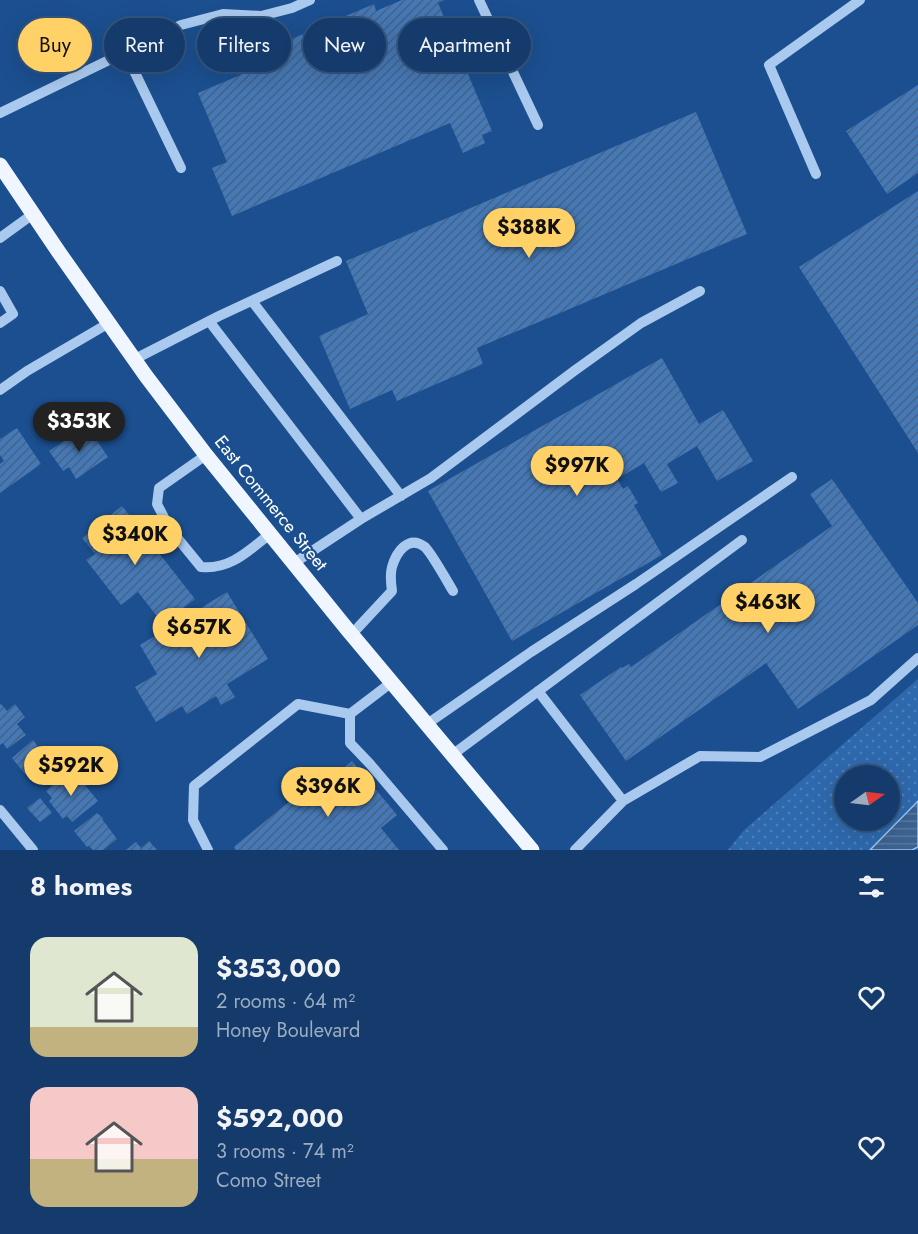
<!DOCTYPE html>
<meta charset="utf-8">
<style>
body{margin:0;font-family:Jost,sans-serif;background:#1d4271;color:#f1f3f6;height:100vh;display:flex;flex-direction:column;font-size:22px;white-space:nowrap}
*{box-sizing:border-box;margin:0}
p{font-size:20px;color:#9dadc1}
.icon{flex:none;width:33px;height:33px;fill:none;stroke:currentColor;stroke-width:2;stroke-linecap:round;stroke-linejoin:round}
.map{position:relative;height:850px;overflow:hidden}
.sheet{display:flex;flex-direction:column;background:#143b6b;flex:1}
.sheet>*{flex:none}
.top-card{position:absolute;left:18px;top:18px;width:600px;height:54px;display:flex;gap:12px}
.needle{width:39px;rotate:76deg}
.controls{position:absolute;left:834px;top:765px;display:grid;gap:12px}
.controls a{display:grid;place-items:center;width:66px;height:66px;border-radius:50%;background:#143b6b;box-shadow:0 6px 24px #0002,0 0 0 2px #33557e;font-size:30px}
.price{position:absolute;translate:-50% -51px;padding:0 14px;border-radius:21px;background:#ffd166;color:#111;font-size:20px;line-height:39px;filter:drop-shadow(0 2px 3px #0008)}
.price::after{content:'';position:absolute;left:50%;top:36px;width:18px;height:14px;margin-left:-9px;background:inherit;clip-path:polygon(0 0,100% 0,50% 100%)}
.price.on{background:#222;color:#fff}
ul{padding:0;list-style:none}
li{display:flex;align-items:center;gap:18px;height:150px;padding:0 30px}
li span{display:grid;place-items:center;flex:none;width:168px;height:120px;border-radius:18px;color:#555}
li>.icon{margin-inline-start:auto}
span .icon{width:72px;height:72px;fill:#fffc;stroke-width:1}
li b{font-size:26px}
h2{display:flex;justify-content:space-between;align-items:center;height:72px;padding:0 30px;font-size:26px}
.tag{padding:0 21px;border-radius:27px;background:#143b6b;box-shadow:0 6px 24px #0002,0 0 0 2px #33557e;font-size:21px;line-height:54px}
.tag.on{background:#ffd166;color:#111}
.map>svg:first-child{display:block}
</style>
<div class="map">
<svg width="918" height="850" viewBox="0 0 918 850">
<defs>
<pattern id="park-dots" width="8" height="8" patternUnits="userSpaceOnUse" patternTransform="scale(1.5)"><rect width="8" height="8" fill="#2e69ad"/><path d="M2 2h.1M6 6h.1" fill="none" stroke="#4d80b9" stroke-width="1.8" stroke-linecap="round"/></pattern>
<pattern id="water-rules" width="6" height="5" patternUnits="userSpaceOnUse" patternTransform="scale(1.5)"><rect width="6" height="5" fill="#3c6290"/><path d="M0 2.5h6" fill="none" stroke="#597aa1"/></pattern>
<pattern id="building-hatch" width="6" height="6" patternUnits="userSpaceOnUse" patternTransform="scale(1.5)"><rect width="6" height="6" fill="#4478b7"/><path d="M-1 1l2-2M0 6l6-6M5 7l2-2" fill="none" stroke="#486282"/></pattern>
</defs>
<rect width="100%" height="100%" fill="#1b4f8f"/>
<path fill="url(#park-dots)" fill-rule="evenodd" d="M918,679V850H728L744,830ZM844,776H890V820H844Z"/>
<path fill="url(#water-rules)" stroke="#9cc4f0" stroke-width="1.5" d="M918,801V847L912,850H870Z"/>
<path fill="url(#building-hatch)" d="M402,0H444L438,3L492,131L482,135L485,143L463,153L450,123L232,216L212,168L227,162L198,93L245,73L240,61L374,4L376,11Z
M918,85V173L887,194L846,131Z
M696,112L747,234L477,348L483,364L397,401L392,390L350,409L319,336L368,314L346,261Z
M918,191V453L799,267Z
M662,358L699,424L723,410L753,461L717,481L697,446L667,464L678,483L661,492L644,463L617,479L623,489L628,486L638,503L634,505L662,555L512,641L428,491Z
M87,426L108,457L76,479L69,467L63,471L49,451Z
M17,428L41,464L0,493V464L4,461L0,455V439Z
M832,479L918,603V625L798,709L766,663L626,761L580,695L621,667L622,668L629,664L631,667L832,526L810,494Z
M122,506L195,599L163,624L138,592L121,605L86,560L95,554L82,538Z
M227,592L268,659L227,684L235,697L221,705L216,696L187,714L182,706L156,722L135,687L157,674L140,645Z
M1,704L7,711L15,704L25,717L17,724L26,735L7,749L3,743L0,745V705Z
M33,740L40,749L41,748L43,751L42,752L58,770L39,785L28,772L25,774L12,758Z
M352,761L397,815L381,828L399,850H236L234,847L325,772L331,779Z
M72,769L98,801L72,822L67,816L63,819L49,801L52,798L46,791Z
M40,798L52,813L40,822L27,808Z
M97,813L103,818L102,819L117,839L103,850H93L89,846L87,847L74,831Z
M149,841L157,850H126L136,842L141,848Z"/>
<g fill="none" stroke-linecap="round" stroke-linejoin="round">
<path stroke="#a9c9ee" stroke-width="10" d="M479,0L538,125
M125,52L181,168
M0,113L181,25L223,14L261,16L292,8L310,0
M816,174L769,65L860,0
M0,238L33,214
M0,291L13,314L0,323
M252,301L401,496
M209,321L361,519
M135,359L219,316L337,261
M0,390L27,371L109,323
M206,455L159,488L157,504L170,529L201,567C230,570 248,551 270,534
M294,563L361,519L431,478L574,371L641,323L700,291
M352,634L392,591C391,584 390,574 392,567C396,553 408,534 425,547C432,554 447,581 453,591
M392,682L350,714V743L370,764L443,850
M538,691L623,801L575,850
M427,724L531,652L636,584L792,477
M452,755L742,540
M623,801L700,756L760,757L871,700L918,658
M0,810L33,850
M208,850L193,820L194,786L298,704L350,714"/>
<path stroke="#f0f6ff" stroke-width="15" d="M0,165L58,251L146,376L206,455L347,629L532,850"/>
</g>
<g text-anchor="middle" dominant-baseline="central" stroke-width="4.5" stroke-linejoin="round" paint-order="stroke">
<g font-size="18" fill="#fff" stroke="#1b4f8f">
<text transform="translate(271 503) rotate(51)">East Commerce Street</text>
</g>
</g>
</svg>
<div class="controls">
<a><svg class="needle" viewBox="-14 -14 28 28"><path d="M0-13l5 13h-10z" fill="#e53935"/><path d="M0 13l5-13h-10z" fill="#9dadc1"/></svg></a>
</div>
<b class="price" style="left:529px;top:259px">$388K</b>
<b class="price on" style="left:79px;top:453px">$353K</b>
<b class="price" style="left:577px;top:497px">$997K</b>
<b class="price" style="left:135px;top:566px">$340K</b>
<b class="price" style="left:768px;top:634px">$463K</b>
<b class="price" style="left:199px;top:659px">$657K</b>
<b class="price" style="left:71px;top:797px">$592K</b>
<b class="price" style="left:328px;top:818px">$396K</b>
<div class="top-card">
<a class="tag on">Buy</a>
<a class="tag">Rent</a>
<a class="tag">Filters</a>
<a class="tag">New</a>
<a class="tag">Apartment</a>
</div>
</div>
<section class="sheet">
<h2>8 homes<svg class="icon" aria-label="filters" viewBox="0 0 24 24"><path d="M4 7h16M4 17h16"/><circle cx="9" cy="7" r="2"/><circle cx="15" cy="17" r="2"/></svg></h2>
<ul>
<li><span style="background:linear-gradient(#dfe7d0 75%,#c2b280 0)"><svg class="icon" aria-label="home" viewBox="0 0 24 24"><path d="M3 11l9-7 9 7M6 9v11h12V9"/></svg></span><div><b>$353,000</b><p>2 rooms · 64 m²</p><p>Honey Boulevard</p></div><svg class="icon" aria-label="heart" viewBox="0 0 24 24"><path d="M12 20l-8-8c-3-5 5-10 8-4 3-6 11-1 8 4z"/></svg></li>
<li><span style="background:linear-gradient(#f6c9c9 60%,#c2b280 0)"><svg class="icon" aria-label="home" viewBox="0 0 24 24"><path d="M3 11l9-7 9 7M6 9v11h12V9"/></svg></span><div><b>$592,000</b><p>3 rooms · 74 m²</p><p>Como Street</p></div><svg class="icon" aria-label="heart" viewBox="0 0 24 24"><path d="M12 20l-8-8c-3-5 5-10 8-4 3-6 11-1 8 4z"/></svg></li>
</ul>
</section>
